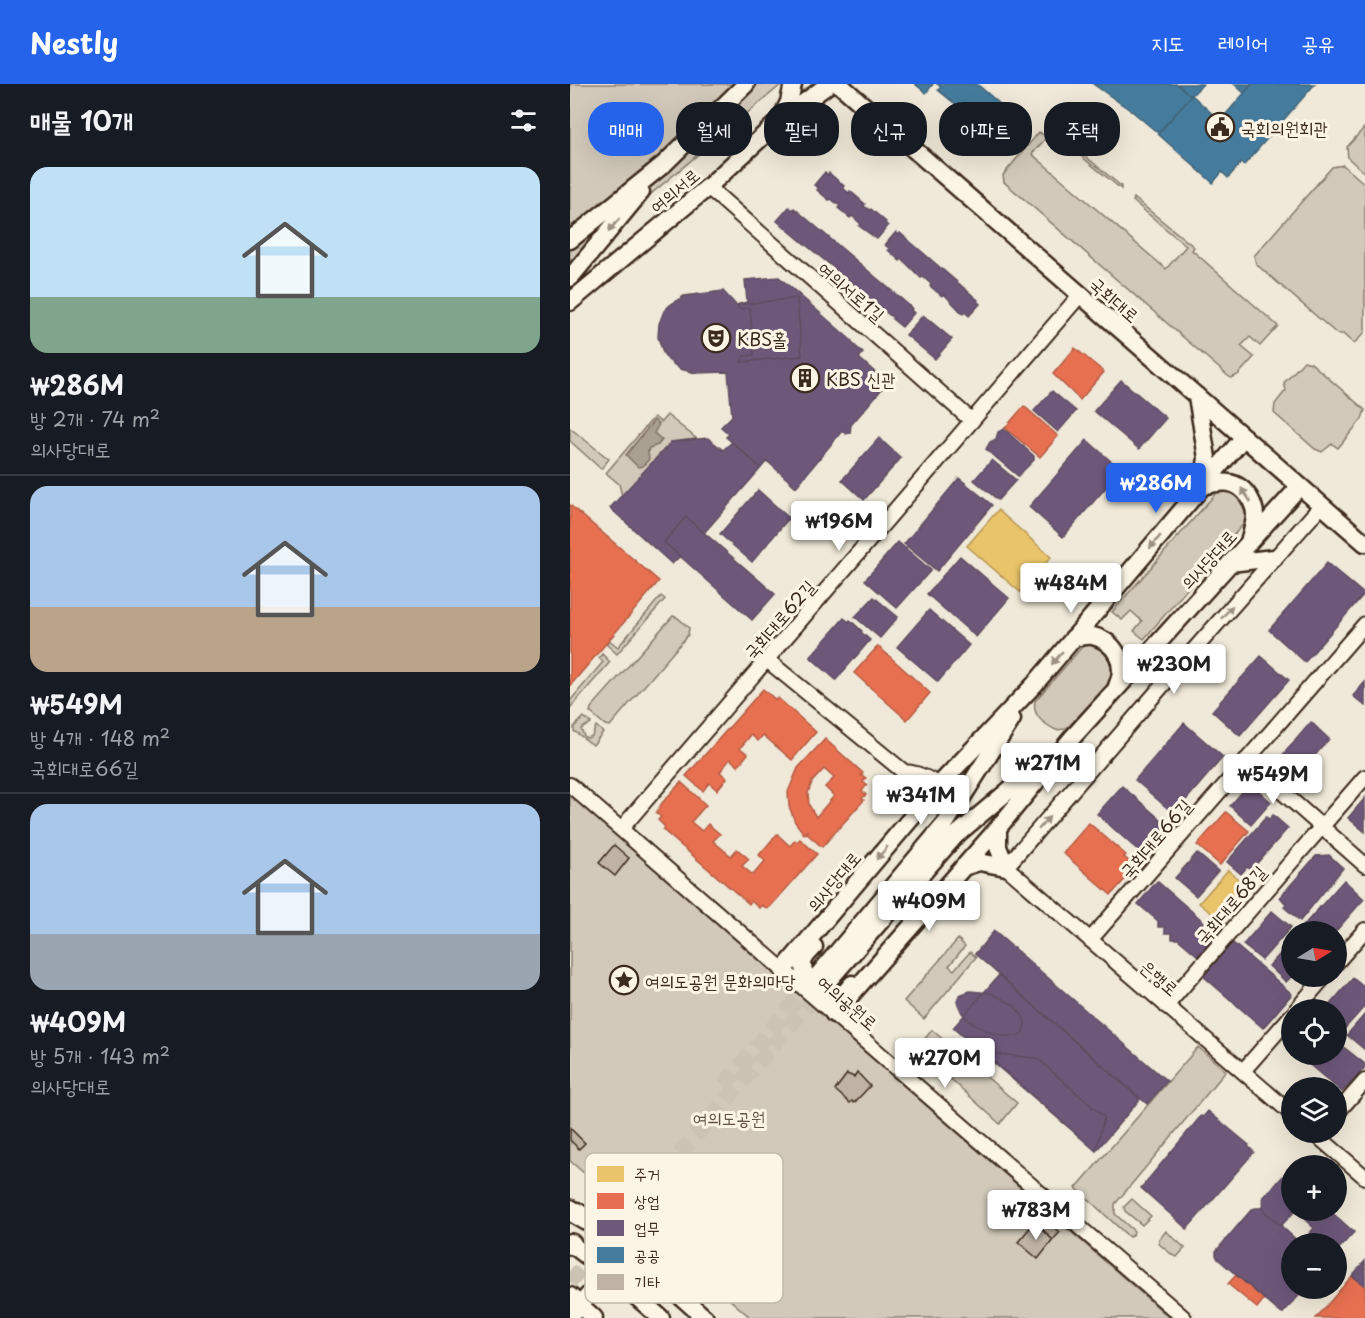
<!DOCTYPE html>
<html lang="ko">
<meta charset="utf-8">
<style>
body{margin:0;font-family:"Playpen Sans","Poor Story",sans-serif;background:#20242c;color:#f1f3f6;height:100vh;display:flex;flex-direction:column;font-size:22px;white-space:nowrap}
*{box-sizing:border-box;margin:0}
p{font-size:20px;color:#9ea1a6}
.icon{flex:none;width:33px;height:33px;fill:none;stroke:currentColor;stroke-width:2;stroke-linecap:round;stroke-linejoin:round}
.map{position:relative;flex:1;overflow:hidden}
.sheet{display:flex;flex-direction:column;background:#171b24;width:570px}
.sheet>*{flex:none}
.top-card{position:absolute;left:18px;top:18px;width:570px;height:54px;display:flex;gap:12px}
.needle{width:39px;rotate:79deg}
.tools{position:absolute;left:711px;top:837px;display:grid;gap:12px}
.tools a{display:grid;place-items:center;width:66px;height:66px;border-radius:50%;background:#171b24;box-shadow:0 6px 24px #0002;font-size:30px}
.price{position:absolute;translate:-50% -51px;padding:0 14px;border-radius:6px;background:#fff;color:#222;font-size:20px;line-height:39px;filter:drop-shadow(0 2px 3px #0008)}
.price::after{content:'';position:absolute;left:50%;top:36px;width:18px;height:14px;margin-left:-9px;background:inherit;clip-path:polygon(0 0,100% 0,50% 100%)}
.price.current{background:#2563eb;color:#fff}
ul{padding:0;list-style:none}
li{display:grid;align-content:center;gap:12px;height:318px;padding:0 30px}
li+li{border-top:2px solid #363941}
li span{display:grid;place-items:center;height:186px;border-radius:18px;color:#555}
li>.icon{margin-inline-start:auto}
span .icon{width:108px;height:108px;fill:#fffc;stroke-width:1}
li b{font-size:26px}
h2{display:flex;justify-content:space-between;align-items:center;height:72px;padding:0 30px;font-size:26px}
.pill{padding:0 21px;border-radius:24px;background:#171b24;box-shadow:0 6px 24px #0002;font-size:21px;line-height:54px}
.pill.current{background:#2563eb;color:#fff}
header{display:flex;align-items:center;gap:36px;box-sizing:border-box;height:84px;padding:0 30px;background:#2563eb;color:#fff}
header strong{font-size:28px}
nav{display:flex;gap:33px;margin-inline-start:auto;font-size:21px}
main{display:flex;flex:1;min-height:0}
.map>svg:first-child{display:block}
</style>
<header>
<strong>Nestly</strong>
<nav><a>지도</a><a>레이어</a><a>공유</a></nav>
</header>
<main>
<section class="sheet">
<h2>매물 10개<svg class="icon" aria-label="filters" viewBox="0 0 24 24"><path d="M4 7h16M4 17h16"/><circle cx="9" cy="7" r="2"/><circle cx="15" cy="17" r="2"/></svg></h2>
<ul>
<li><span style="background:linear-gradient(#bfe0f5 70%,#7fa58c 0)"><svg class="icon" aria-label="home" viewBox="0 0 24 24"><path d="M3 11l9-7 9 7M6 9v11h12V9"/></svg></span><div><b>₩286M</b><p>방 2개 · 74 m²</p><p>의사당대로</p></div></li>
<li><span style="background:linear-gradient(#a9c7e8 65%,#b9a48a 0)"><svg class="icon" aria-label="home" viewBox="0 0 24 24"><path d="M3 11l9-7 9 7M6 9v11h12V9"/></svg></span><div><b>₩549M</b><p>방 4개 · 148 m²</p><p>국회대로66길</p></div></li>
<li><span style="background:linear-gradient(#a9c7e8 70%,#9aa5b1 0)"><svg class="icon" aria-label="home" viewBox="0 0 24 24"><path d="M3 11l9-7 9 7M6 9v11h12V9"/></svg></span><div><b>₩409M</b><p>방 5개 · 143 m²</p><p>의사당대로</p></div></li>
</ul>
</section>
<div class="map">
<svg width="795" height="1234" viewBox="0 0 795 1234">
<rect width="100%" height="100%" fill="#f0e9d9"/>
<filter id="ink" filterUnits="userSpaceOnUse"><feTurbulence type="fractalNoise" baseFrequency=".0167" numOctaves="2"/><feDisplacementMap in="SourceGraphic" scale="12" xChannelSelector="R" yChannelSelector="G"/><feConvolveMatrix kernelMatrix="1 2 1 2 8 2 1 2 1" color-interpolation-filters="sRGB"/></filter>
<g filter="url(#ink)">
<path fill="#d2c9ba" stroke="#867a6c" stroke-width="1.5" d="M0,0H212L0,178Z
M795,43V89L778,74L777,63Z
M469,48L477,53L462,70L596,185L616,162L563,117L564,114L624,163L622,166L708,242L690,262L680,253L671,262L684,273L668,291L661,294L658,292L434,98L433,91Z
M496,56L551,102V105L495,59Z
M773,81L795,100V248L784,260L773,250H767L686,180L684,172L762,83Z
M734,277L741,279L795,326L792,335L768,364L762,360L752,368L745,365L704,329L705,320L716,306L714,299Z
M97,331L127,355L101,358L52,412L49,400L36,389L84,333L91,338Z
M0,344L39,375L31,385L0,357Z
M651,406C668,406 681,420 676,437L574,555L564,547L572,537L561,527L552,536L542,528L647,408Z
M91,512L95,515L47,570L36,560L39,556L48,563Z
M103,532L108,534L119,544L118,551L40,642L35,641L20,628L21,624Z
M519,558L531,561L546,577L542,597L500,641L495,645L486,646C474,640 462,632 465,617L511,564Z
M32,570L40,578L0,624V617L33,578L29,574Z
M14,633L21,639L11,645L14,652L17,654L22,652L26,642L33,648L23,661L4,647V643Z
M0,711L600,1234H181L0,1077Z
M388,855L395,862L379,882L384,886L400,868L406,873L354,935L334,917Z
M362,946L447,1019L430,1040L347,964Z
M628,963L656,987L545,1120V1130L564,1147L563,1151L559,1153L506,1104Z
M562,1115L581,1132L572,1141L555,1127L554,1123Z
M596,1147L615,1164L607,1173L604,1172L589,1160V1156Z"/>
<path fill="#aaa091" stroke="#7e7163" stroke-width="1.5" d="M84,336L89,340L84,349L92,356L88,361L79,364L78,368L79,375L73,382L68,383L56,371Z"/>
<path fill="#e9c46a" stroke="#b59653" stroke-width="1.5" d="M428,426L481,473L450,508L397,462Z
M658,786L675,801L657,821L660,824L650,836L629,819Z"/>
<path fill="#e76f51" stroke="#b35a42" stroke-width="1.5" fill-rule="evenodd" d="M505,264L534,288L510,316L483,290Z
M454,322L488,352L470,373L435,344Z
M0,421L89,497L0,602Z
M308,562L360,609L337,636L284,589Z
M193,605L206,616L208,614L246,648L222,676L193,651L188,657L181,651L170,664L178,670L168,682L160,675L150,688L157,694L147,706L139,699L133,707L116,692Z
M255,655L293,689L291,691L296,694L293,698L297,701L292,707L296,711L292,714L294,716L252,763L236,749L239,746L234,750L225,738L219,722L218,708L228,684ZM254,685L264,694L255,703L264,712L246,733L239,721L238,709L242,698Z
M111,698L136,721L121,738L132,747L138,740L150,750L143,757L161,772L167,765L179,775L172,782L183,791L195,777L189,771L207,750L220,762L225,756L227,758L230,755L247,770L201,822L197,825L192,821L189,824L181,817L179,820L93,746L95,743L88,736L91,733L86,729L92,719Z
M656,728L679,747L650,781L627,761Z
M519,739L556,771L554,773L566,783L541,811L493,769Z
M666,1191L694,1215L687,1224L658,1200Z
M782,1192L795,1202V1234H746Z"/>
<path fill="#6d597a" stroke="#5e4b5e" stroke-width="1.5" d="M255,88L258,91L259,89L274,102L273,104L279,109L280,107L295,120L294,122L300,126L301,125L316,138L315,139L318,142L307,155L289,142L291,140L282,132L280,134L268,124L270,122L261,115L259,116L247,106L249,104L244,101Z
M219,123L222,126L224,124L342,224L341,226L344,229L332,243L322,235L323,234L298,214L299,213L207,137Z
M326,148L328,151L330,149L408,216L407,217L410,220L399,232L395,228L393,230L374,210L372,212L360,202L361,200L353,193L351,194L332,175L330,177L318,166L320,165L315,161Z
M209,193L282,257L281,258L293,269L289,274L317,299L281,341L280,349L276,350L272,347L226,403L197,377L191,384L156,353L159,350L151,343L162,332L158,288L126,289L110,285L98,276L93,269L88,253L89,240L94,227L100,221L114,212L153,207L166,221L177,218L175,196Z
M227,214L232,272L171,278L174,272L184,271L180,224L170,225L166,221Z
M353,231L382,255L365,275L336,251Z
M551,296L596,334L569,365L524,327Z
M482,307L506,327L488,348L464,327Z
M434,345L464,372V376L448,392L416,365L420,358L426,355L428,348Z
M138,354L153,366L162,358L191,384L134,449L116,433L94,458L110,472L102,480L40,424L101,358Z
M309,354L331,374L294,416L272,396Z
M517,356L551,386L493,453L459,423Z
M422,376L446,396L428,416L404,396Z
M389,394L422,421L367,487L334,460Z
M188,406L219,434L182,478L150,450Z
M116,433L205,510L182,536L94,458Z
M328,458L361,486L327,524L295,496Z
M390,472L439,514L406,553L357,510Z
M757,479L794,510L735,578L699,546Z
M304,513L328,533L310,554L285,533Z
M359,526L399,561L368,598L327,563Z
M274,534L279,538L280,536L292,547L291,548L300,556L266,596L240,573Z
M691,572L719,596L670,652L642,627Z
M795,598V622L783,612Z
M741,638L759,655L724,696L705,680Z
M614,639L653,673L604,730L565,696Z
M680,699L701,718L681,741L660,722Z
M552,702L597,741L572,770L527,730Z
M795,714V748L778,734Z
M703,731L718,744L681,786L677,783L671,790L657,778L696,733L699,735Z
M627,769L648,787L626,812L605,794Z
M759,771L773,784L730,837L714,823L716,820L710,813L746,772Z
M774,796L794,815L765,848H739L733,842Z
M587,797L648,850L628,872L608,855H602V849H595V843H588V837L568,820Z
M702,827L721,843L692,876L673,861Z
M424,847L597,997L577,1020L405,870Z
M722,857V892L716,898L699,882Z
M662,858L722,910L693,944L633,892Z
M429,891L570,1015L526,1067L383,944Z
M783,894L795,904V922L770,950L766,946V926H755Z
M400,907L421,909L444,921L454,934L455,940L453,948L448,952H433L416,947L398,936L392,929L387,918L389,911Z
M795,930V966L777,951Z
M766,957L795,980L794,985L772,1008L729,972V970H766Z
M414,969L467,974L534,1033L526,1067Z
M638,1027L679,1061L678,1062L684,1068L617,1145L571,1104L631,1032L633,1033Z
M715,1090L722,1095V1126H759L784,1148L766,1168V1160H731L744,1144L725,1127L711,1142L691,1124L694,1120L692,1115Z
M686,1124H691L731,1160H722V1204H736L713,1229L708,1227L648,1175L646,1171V1167L682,1125Z
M795,1177V1202L782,1192Z"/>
<path fill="#457b9d" stroke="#426377" stroke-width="1.5" d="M345,0H363L356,9Z
M367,0H407L438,27L419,49L399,33L401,30L395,25L394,27L368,6L371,3Z
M523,0H607L621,12L588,49L563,28Z
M607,0H633L621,12Z
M664,0H682L674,9Z
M682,0H745L674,81L671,79L658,94L652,88L643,99L588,50L622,11L650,37Z"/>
<path fill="#beb3a4" stroke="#3b2a1e" stroke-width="1.5" d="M44,761L59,774L45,792L29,779Z
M287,988L300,1002L284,1019L282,1017L280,1019L265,1006L277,990L284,993Z
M0,1044L15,1059L9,1065L0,1056Z
M460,1124L490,1148L483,1156L456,1129Z
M464,1139L483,1156L468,1175L448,1158Z"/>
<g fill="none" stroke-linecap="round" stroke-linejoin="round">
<path stroke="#ccc3b4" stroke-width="16" stroke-dasharray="16 8" stroke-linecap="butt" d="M154,1001L244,895
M0,1198L254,902"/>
<g stroke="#3b2a1e" stroke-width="18">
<path id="minor" d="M138,103L402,337
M197,576L334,688C347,688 357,695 370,700
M676,676L795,781
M334,688L333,703L341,716L346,729
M0,701L614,1234
M51,745L510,211
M520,856L795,540
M766,879L795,846
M596,922L795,693
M726,926L755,892
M673,987L722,931
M722,1030L436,783L592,602L752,421
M766,1030L795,997
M743,1048L795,1093"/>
</g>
<g stroke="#3b2a1e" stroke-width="21">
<path id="major" d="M269,0L795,459
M212,33L219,18L223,0
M0,156L94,80L176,0
M0,194L71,108
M0,218L138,103L208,38L259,0
M627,312L637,374L633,400
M633,402C652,397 667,395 679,413C682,418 685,425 685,431C685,438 682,447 680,454
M660,479L704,474
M503,554C510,553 517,551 523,552C547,558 557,582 547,602
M428,744V763L436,783
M393,783L409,778L436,783
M244,863C240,868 234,872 233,879C231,894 255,908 267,913L273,911L282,900
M213,886L370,700L464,601L674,353
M249,890L375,740L442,635
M259,896L385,752L476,675
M264,930L428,744L502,654L730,402
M7,1127L58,1165L135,1234
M0,1159L39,1189L91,1234
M0,1212L24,1234
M0,1233L58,1165"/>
</g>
<g stroke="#3b2a1e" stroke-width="24">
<path id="highway" d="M0,1126L17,1136
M0,1160H1"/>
</g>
<use href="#minor" stroke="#fcf5e5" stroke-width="14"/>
<use href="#major" stroke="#fcf5e5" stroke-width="16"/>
<use href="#highway" stroke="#fcf5e5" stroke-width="20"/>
</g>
<defs><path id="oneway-solid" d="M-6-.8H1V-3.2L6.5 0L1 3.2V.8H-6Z" transform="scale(1.5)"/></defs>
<g fill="#9c9082">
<use href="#oneway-solid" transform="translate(44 141) rotate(130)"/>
<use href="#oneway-solid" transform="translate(676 411) rotate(-125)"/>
<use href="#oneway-solid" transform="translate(585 458) rotate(130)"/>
<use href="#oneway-solid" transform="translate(657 528) rotate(-48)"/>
<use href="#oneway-solid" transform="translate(487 574) rotate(130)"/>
<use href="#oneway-solid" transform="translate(474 739) rotate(-49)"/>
<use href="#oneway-solid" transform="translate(312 769) rotate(130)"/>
</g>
</g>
<defs>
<g id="civic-ring" transform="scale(1.5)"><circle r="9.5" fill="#fcf5e5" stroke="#3b2a1e" stroke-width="1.5"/><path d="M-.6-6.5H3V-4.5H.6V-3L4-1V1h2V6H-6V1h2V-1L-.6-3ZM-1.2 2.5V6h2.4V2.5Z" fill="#3b2a1e"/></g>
<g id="theatre-ring" transform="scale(1.5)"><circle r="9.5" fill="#fcf5e5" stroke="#3b2a1e" stroke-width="1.5"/><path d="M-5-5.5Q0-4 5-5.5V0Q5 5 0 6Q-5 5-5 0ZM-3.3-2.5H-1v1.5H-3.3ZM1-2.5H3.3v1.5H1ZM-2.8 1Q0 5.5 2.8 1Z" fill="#3b2a1e"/></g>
<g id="building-ring" transform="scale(1.5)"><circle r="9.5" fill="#fcf5e5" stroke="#3b2a1e" stroke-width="1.5"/><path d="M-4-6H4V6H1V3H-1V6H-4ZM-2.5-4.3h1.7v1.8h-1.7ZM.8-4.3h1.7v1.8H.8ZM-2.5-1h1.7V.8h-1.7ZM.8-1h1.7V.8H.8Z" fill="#3b2a1e"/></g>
<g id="sight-ring" transform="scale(1.5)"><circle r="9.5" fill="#fcf5e5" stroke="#3b2a1e" stroke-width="1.5"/><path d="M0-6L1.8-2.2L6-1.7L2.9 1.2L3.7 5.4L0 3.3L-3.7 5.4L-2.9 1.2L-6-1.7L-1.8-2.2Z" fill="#3b2a1e"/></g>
</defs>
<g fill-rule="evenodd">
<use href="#civic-ring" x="650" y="43"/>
<use href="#theatre-ring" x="146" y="254"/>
<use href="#building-ring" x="235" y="294"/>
<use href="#sight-ring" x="54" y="896"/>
</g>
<g text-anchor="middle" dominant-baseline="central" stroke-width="6" stroke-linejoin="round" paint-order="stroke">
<g font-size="18" fill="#3b2a1e" stroke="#fcf5e5" text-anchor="start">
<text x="671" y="43">국회의원회관</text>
<text x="167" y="254">KBS홀</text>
<text x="256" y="294">KBS 신관</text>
<text x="75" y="896">여의도공원 문화의마당</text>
</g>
<g font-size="18" fill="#3b2a1e" stroke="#fcf5e5">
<text transform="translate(104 106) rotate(-40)">여의서로</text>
<text transform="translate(282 207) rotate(41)">여의서로1길</text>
<text transform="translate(545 215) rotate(41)">국회대로</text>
<text transform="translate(638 475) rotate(-48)">의사당대로</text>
<text transform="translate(209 535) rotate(-49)">국회대로62길</text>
<text transform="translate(585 754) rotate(-49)">국회대로66길</text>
<text transform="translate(263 797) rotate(-50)">의사당대로</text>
<text transform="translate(660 820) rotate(-49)">국회대로68길</text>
<text transform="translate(590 893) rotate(41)">은행로</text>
<text transform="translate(278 918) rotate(41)">여의공원로</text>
</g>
<g font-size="18" fill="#615245" stroke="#fcf5e5">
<text x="159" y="1033">여의도공원</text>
</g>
</g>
<rect x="15" y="1069" width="198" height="150" rx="9" fill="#fcf5e5" stroke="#c2b8a9" stroke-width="1.5"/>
<rect x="27" y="1082" width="27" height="16" fill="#e9c46a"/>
<rect x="27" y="1109" width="27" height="16" fill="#e76f51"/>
<rect x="27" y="1136" width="27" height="16" fill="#6d597a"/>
<rect x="27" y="1163" width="27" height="16" fill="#457b9d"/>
<rect x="27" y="1190" width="27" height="16" fill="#beb3a4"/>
<g font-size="16" fill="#3b2a1e">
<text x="64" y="1096">주거</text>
<text x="64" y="1123">상업</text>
<text x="64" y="1150">업무</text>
<text x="64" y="1177">공공</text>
<text x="64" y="1204">기타</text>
</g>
</svg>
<div class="tools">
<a><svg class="needle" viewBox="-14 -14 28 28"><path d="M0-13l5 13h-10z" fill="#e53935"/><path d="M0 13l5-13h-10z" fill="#9ea1a6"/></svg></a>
<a><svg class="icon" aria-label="locate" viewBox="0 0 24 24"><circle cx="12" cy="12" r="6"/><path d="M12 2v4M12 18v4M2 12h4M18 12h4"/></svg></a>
<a><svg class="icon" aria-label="layers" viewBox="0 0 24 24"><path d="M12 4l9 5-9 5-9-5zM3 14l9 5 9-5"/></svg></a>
<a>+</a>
<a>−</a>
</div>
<b class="price current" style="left:586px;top:430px">₩286M</b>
<b class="price" style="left:269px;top:468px">₩196M</b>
<b class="price" style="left:501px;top:530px">₩484M</b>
<b class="price" style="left:604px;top:611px">₩230M</b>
<b class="price" style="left:478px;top:710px">₩271M</b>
<b class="price" style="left:703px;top:721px">₩549M</b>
<b class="price" style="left:351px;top:742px">₩341M</b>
<b class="price" style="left:359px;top:848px">₩409M</b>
<b class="price" style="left:375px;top:1005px">₩270M</b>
<b class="price" style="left:466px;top:1157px">₩783M</b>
<div class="top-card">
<a class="pill current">매매</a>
<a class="pill">월세</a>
<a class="pill">필터</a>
<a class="pill">신규</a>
<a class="pill">아파트</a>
<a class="pill">주택</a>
</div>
</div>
</main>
